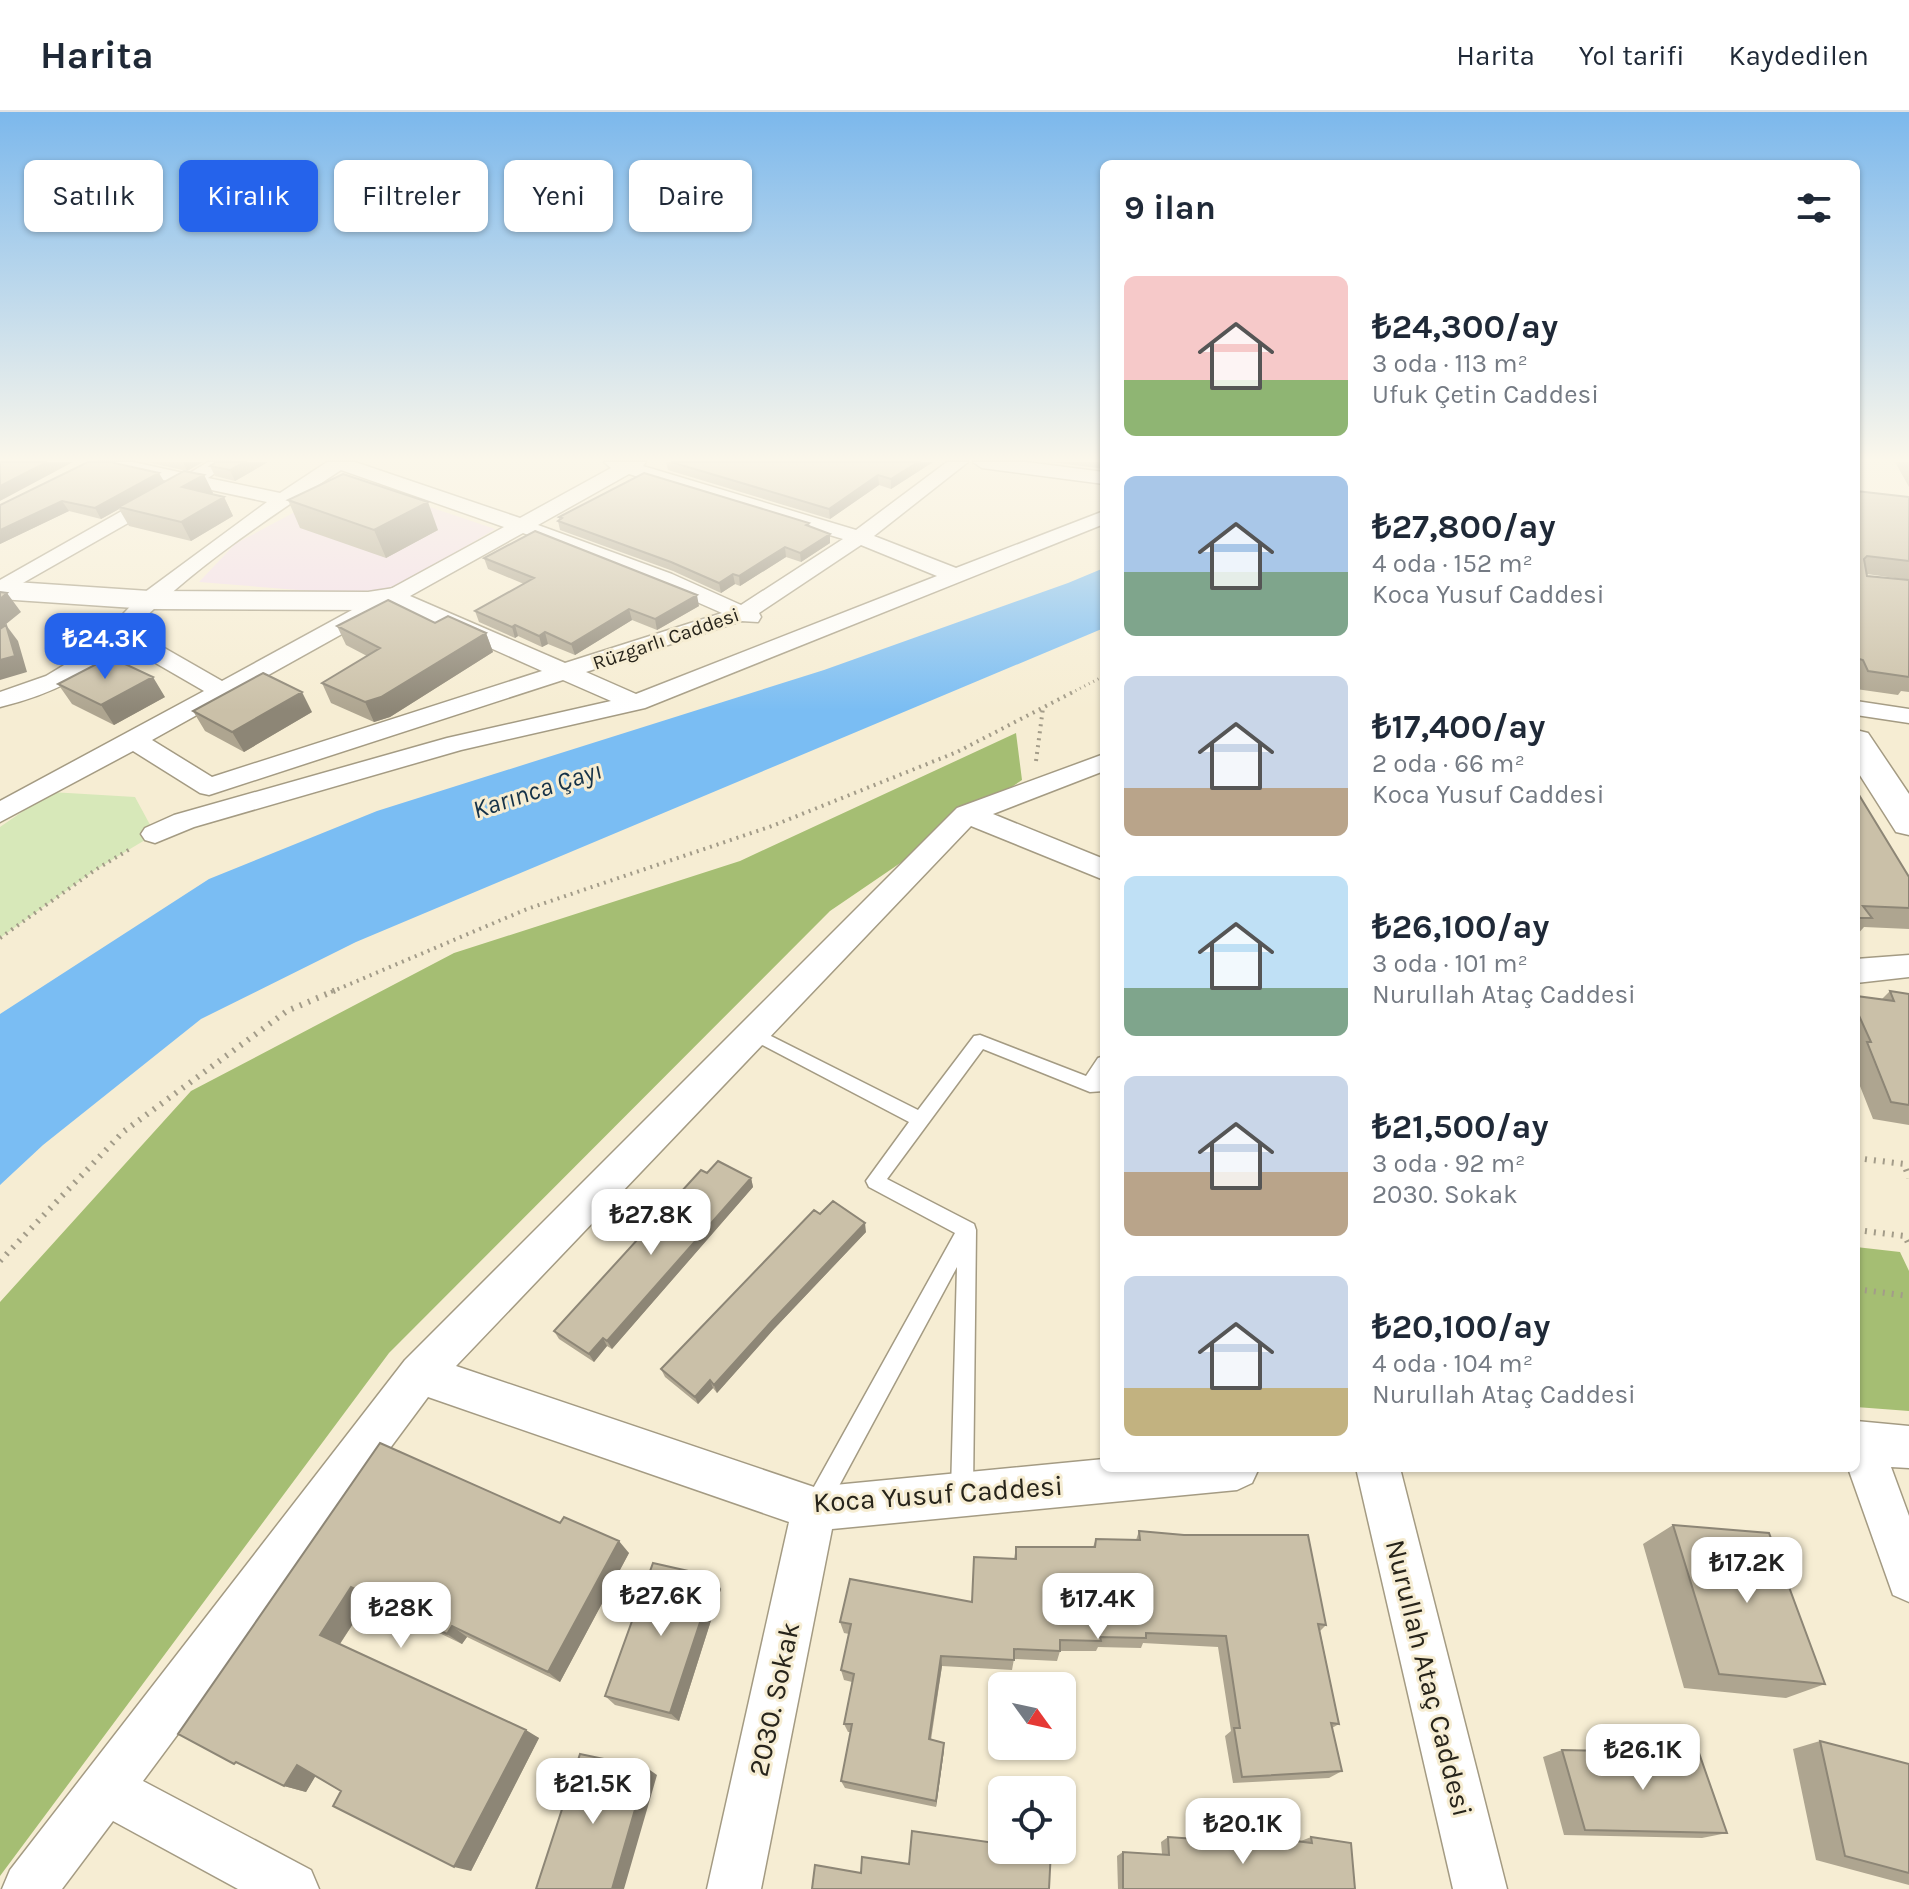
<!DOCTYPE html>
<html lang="tr">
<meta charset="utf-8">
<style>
body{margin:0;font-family:Karla,sans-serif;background:#f2f2f3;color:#1f2937;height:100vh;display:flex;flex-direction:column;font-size:30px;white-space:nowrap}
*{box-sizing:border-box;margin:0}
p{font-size:26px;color:#747a83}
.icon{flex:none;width:44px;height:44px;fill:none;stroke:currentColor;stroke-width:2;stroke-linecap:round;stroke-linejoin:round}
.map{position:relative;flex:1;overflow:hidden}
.drawer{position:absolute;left:1100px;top:48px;width:760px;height:1312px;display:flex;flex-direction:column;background:#fff;border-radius:12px;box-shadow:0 2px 6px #0004}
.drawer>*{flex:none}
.banner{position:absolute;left:24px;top:48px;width:760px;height:72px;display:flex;gap:16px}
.needle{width:52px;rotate:123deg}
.fabs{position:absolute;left:988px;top:1560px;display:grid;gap:16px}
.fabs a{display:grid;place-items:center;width:88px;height:88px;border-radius:12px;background:#fff;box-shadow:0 2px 6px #0004;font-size:40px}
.price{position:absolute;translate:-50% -68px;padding:0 18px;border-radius:16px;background:#fff;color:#222;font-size:26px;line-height:52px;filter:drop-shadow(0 2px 4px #0008)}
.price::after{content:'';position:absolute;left:50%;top:48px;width:24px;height:18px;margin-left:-12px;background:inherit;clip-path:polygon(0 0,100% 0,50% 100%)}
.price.active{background:#2563eb;color:#fff}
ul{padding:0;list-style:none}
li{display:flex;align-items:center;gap:24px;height:200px;padding:0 24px}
li span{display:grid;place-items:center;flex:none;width:224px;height:160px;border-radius:12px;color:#555}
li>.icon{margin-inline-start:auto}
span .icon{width:96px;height:96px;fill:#fffc;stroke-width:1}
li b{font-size:34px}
h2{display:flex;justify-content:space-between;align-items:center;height:96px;padding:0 24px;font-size:34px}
.pill{padding:0 28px;border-radius:12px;background:#fff;box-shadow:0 2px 6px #0004;font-size:28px;line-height:72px}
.pill.active{background:#2563eb;color:#fff}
header{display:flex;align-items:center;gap:48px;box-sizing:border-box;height:112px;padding:0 40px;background:#fff;border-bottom:2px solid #e0e1e3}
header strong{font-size:38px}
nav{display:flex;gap:44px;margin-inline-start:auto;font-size:28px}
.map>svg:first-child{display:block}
</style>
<header>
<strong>Harita</strong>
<nav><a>Harita</a><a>Yol tarifi</a><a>Kaydedilen</a></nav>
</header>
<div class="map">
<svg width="1909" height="1777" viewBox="0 0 1909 1777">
<rect width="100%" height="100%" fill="#f6edd3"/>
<path fill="#f2dceb" d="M353,369L495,417L398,475L374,484L199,470L235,432Z"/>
<path fill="#d7e8b9" d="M51,680L135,685L155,722L95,758L0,826V715Z"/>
<path fill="#a5be73" d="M1016,621L1022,668L830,799L389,1241L0,1764V1190L191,979L454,841L740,749Z
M1856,1135L1900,1140L1909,1159V1299L1856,1295Z"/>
<path fill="#7abdf3" d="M1104,456V516L356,830L201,907L43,1033L0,1073V902L209,767L377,699L824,558L1068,471Z"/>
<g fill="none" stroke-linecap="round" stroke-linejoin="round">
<g stroke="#a49b83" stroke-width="3">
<path id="lane" d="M753,915L918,998L974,924L980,923L1086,964L1098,946L1104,944V979L1090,980L983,937L887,1067L974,1112L976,1118L973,1380L970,1388L962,1391L954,1388L951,1380L957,1155L826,1398L818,1401L810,1398L807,1390L810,1382L955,1121L869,1075L866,1069L909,1010L747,925L745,921L747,917Z"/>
</g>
<g stroke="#a49b83" stroke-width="3">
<path id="street" d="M97,350H133L188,362L208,350H231L208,366L280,381L327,350H355L520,406L611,356L604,350H646L643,354L856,418L947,350H968L874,424L956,456L1104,399V412L645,596L461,638L194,715L155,731L145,728L141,722L145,716L174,703L447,626L611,589L563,568L209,683L200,681L133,639L0,710V689L204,579L121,531C89,565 45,584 0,595V580L46,564L89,538L141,483L267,390L193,374L0,484V468L173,370L99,354ZM341,358L504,415L222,569L133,518C188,459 273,403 341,358ZM629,362L843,427L741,493L672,462L538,413ZM523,421L656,472L722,501L565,551L410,484ZM861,433L937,464L636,582L586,560L741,509L758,510L761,505L759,501ZM394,493L542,559L212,665L152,628Z
M973,350H1026L1104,360V372L982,356Z
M1856,589L1909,597V611L1856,603Z
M1104,642V659L993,702L1104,747V768L971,714L456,1254L814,1375L1104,1347V1356H1259L1252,1371L1237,1378L832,1417L761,1777H707L789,1410L428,1285L143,1669L311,1758L319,1777H238L113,1709L62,1777H2L10,1758L405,1248L957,696Z
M1909,843V865L1856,871V847Z
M1856,1309L1909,1314V1356L1891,1355L1909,1404V1490L1893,1483L1848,1356H1856Z
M1356,1356H1400L1507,1777H1453Z"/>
</g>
<g stroke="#a49b83" stroke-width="3">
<path id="secondary" d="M0,469L149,479L368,480L394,476L405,479L409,485L405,491L368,498L149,497L0,487Z
M1856,618L1868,621L1909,682V723L1896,720L1856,657Z"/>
</g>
<path stroke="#a39c89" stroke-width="3" stroke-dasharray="1 4" stroke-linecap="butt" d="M1071,581L1104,564"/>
<path stroke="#a39c89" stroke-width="4" stroke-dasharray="2 5" stroke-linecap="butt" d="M1036,649L1043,596
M0,826L95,758L130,737
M331,880L527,797L772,714L957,640L1075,579"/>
<path stroke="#a39c89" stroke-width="6" stroke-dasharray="2 7" stroke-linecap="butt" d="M1856,1046L1904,1052L1909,1066
M1856,1118L1905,1124L1909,1133
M0,1149L123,1020L287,899L336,878
M1856,1177L1909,1184"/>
<use href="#lane" fill="#fff" fill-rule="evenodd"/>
<use href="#street" fill="#fff" fill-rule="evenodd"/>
<use href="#secondary" fill="#fff" fill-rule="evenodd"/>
</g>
<path fill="#aea590" d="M147,350H203L187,359Z
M268,350L235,369L215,364L210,354Z
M666,350H933L891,377L879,373L830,407L668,358Z
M1052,350H1104V357Z
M1895,350H1909V375Z
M204,363L213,381L211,382L224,385L233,404L191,429L129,414L119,397L101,407L69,399L0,432V393L164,370Z
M1856,379L1909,385V468L1867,462V464L1909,468V580L1901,579L1898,583L1856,577Z
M288,388L438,418L386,446L300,416Z
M559,405L809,411L810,415L830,422V431L801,450L786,445L740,474L735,472L721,481L673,459L560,418L558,409L559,408Z
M484,446L699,494L657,518L632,508L575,543L548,532L542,535L518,524L515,526L479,510L475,499L524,472L488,457Z
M337,514L486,521L493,540L390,605L374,610L331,591L322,571L367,544L346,533Z
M58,572L165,585L114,613L72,592Z
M193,599L312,600L244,640L205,619Z
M1856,678L1909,765V817L1864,815L1856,824Z
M1104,697V721L1100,718L1103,698Z
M1890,879L1909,882V1013L1873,1007L1856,964V884L1882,887Z
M707,1061L751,1066L753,1075L612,1237L607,1234L594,1250L559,1227L554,1219Z
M820,1102L866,1120L773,1218L717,1281L713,1276L698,1292L665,1265L661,1257Z
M380,1331L629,1441L560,1570L467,1525L462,1532L369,1487L340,1532L539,1626L471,1759L315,1664L306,1680L284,1674Z
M1673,1413L1825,1572L1786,1586L1684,1576L1643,1432Z
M1139,1419L1326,1513L1320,1519L1339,1612L1332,1616L1342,1659L1329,1666L1233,1671L1225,1624L1231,1619L1218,1535L1143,1531L1141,1536L1098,1535L1096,1539H1060L1057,1549L1014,1547L1012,1558L942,1554L931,1628L944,1631V1638L936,1695L845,1676L841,1669L851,1620H848L844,1612L852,1570L844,1568L841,1558L849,1522L844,1521L840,1510L972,1490L1014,1447L1016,1435H1093L1096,1427L1136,1428Z
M721,1477L679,1609L615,1593L605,1584Z
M1820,1629L1909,1652V1773L1816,1748L1793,1637Z
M1562,1638L1727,1721L1702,1726L1564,1723L1543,1645Z
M1168,1725L1255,1731V1729L1265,1725L1301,1729L1311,1725L1355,1777H1118L1117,1744L1123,1740L1162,1742L1161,1730Z"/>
<path fill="#8d8676" d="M47,350H73L0,389V374Z
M183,350H203L187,359Z
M244,350H268L235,369L230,358Z
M918,350H933L891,377V367Z
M159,361L165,371L119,395V397L101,407L95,396Z
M204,363L213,381L192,393L182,375Z
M878,363L879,373L830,407L829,397Z
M224,385L233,404L191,429L181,410Z
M62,389L69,399L0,432V418Z
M428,390L438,418L386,446L374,418Z
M830,422V431L801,450L800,441Z
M785,435L786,445L740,474L739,464Z
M733,462L735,472L721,481L719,471Z
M7,481L21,500L0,517V487Z
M697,483L699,494L657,518L655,507Z
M629,497L632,508L575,543L571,532Z
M6,513L18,529L27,560L0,568V548Z
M515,513L518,524L515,526L512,515Z
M545,520L548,532L542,535L539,524Z
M486,521L493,540L390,605L374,610L365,590Z
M153,565L165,585L114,613L101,593Z
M302,580L312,600L244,640L232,620Z
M751,1066L753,1075L612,1237L607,1229Z
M865,1111L866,1120L773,1218L717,1281L714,1273L771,1210Z
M603,1226L607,1234L594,1250L589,1242Z
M710,1268L713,1276L698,1292L695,1285Z
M619,1429L629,1441L560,1570L548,1560Z
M715,1465L721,1477L679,1609L670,1601Z
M351,1475L369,1487L339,1533L320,1523Z
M452,1514L467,1525L462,1532L447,1522Z
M941,1544L942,1554L929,1635V1627Z
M526,1618L539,1626L471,1759L454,1755Z
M944,1631V1638L936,1695V1689Z
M297,1653L318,1660L306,1680L284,1674Z
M647,1656L657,1663L624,1777H612Z"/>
<path fill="#cac0a8" stroke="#8d8676" stroke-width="2" d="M0,350H47L0,374Z
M88,350H110L159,361L95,396L62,389L0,418V393Z
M216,350H244L230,358L210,354Z
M671,350H918L891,367L878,363L829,397Z
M184,359L204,363L182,375L224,385L181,410L119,395Z
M644,361L809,411L806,413L830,422L800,441L785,435L739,464L733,462L719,471L671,450L558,409L562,406L559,405Z
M343,362L428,390L374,418L288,388Z
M1856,379L1909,385V449L1867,444L1864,447L1867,464L1909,468V565L1868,559L1863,548L1856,546Z
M535,419L697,483L655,507L629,497L571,532L545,520L539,524L515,513L512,515L475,499L534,466L484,446Z
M0,480L7,481L0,487Z
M388,488L435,511L448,504L486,521L381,585L365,590L322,571L380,536L337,514Z
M6,513L15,544L0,548V517Z
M110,545L153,565L101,593L58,572Z
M263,561L302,580L232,620L193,599Z
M1856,678L1909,765V796L1863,794L1872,806H1856Z
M1890,879L1909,882V993L1891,990L1867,930H1871L1856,897V884L1894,889Z
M718,1049L751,1066L607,1229L603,1226L589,1242L554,1219L701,1058L707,1061Z
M833,1089L865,1111L771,1210L714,1273L710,1268L695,1285L661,1257L814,1098L820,1102Z
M380,1331L560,1411L564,1405L619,1429L548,1560L452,1514L447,1522L351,1475L320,1523L526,1618L454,1755L333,1694L341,1679L297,1653L284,1674L236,1650L234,1652L178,1622Z
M1673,1413L1769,1421L1825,1572L1719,1562Z
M1139,1419L1184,1423H1308L1326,1513L1318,1512L1339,1612L1331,1611L1342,1659L1242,1665L1234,1616H1240L1226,1524L1146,1521V1526L1100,1525L1101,1529L1060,1528V1539L1014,1537V1548L941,1544L929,1627L944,1631L936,1689L841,1669L852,1612H844L854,1562L841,1558L851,1512L840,1510L850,1467L972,1490L974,1445L1016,1447V1435H1095L1096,1427L1140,1428Z
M653,1451L715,1465L670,1601L605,1584Z
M1820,1629L1909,1652V1761L1845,1744Z
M1562,1638L1699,1641L1727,1721L1585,1718Z
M580,1642L647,1656L612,1777H536Z
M912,1719L1002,1732V1738H1051L1049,1777H812L815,1753L861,1761L862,1745L909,1752Z
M1168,1725L1265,1732V1725L1312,1731L1311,1725L1351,1731L1355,1777H1123V1740L1169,1743Z"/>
<linearGradient id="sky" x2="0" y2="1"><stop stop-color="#7cb8ec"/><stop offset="0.58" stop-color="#fbf7eb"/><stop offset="1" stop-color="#fbf7eb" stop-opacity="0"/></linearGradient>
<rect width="1909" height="599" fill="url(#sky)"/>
<g text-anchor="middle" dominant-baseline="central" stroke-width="6" stroke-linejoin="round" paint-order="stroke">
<g font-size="20" fill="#27241b" stroke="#f6edd3">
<text transform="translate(666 527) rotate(-19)">Rüzgarlı Caddesi</text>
</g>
<g font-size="26" font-style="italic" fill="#153248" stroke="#f6edd3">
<text transform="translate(537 678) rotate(-18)">Karınca Çayı</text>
</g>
<g font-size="28" fill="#27241b" stroke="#f6edd3">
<text transform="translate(938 1382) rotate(-4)">Koca Yusuf Caddesi</text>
<text transform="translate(1429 1566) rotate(76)">Nurullah Ataç Caddesi</text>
<text transform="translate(774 1587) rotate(-78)">2030. Sokak</text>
</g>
</g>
</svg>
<div class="fabs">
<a><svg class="needle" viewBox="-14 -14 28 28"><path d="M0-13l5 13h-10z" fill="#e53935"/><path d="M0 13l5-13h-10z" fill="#747a83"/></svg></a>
<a><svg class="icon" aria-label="locate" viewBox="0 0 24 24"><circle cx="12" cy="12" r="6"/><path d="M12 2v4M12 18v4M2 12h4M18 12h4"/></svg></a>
</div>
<b class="price active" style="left:105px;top:569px">₺24.3K</b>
<b class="price" style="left:651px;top:1145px">₺27.8K</b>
<b class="price" style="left:1747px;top:1493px">₺17.2K</b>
<b class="price" style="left:661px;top:1526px">₺27.6K</b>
<b class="price" style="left:1098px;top:1529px">₺17.4K</b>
<b class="price" style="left:401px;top:1538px">₺28K</b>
<b class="price" style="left:1643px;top:1680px">₺26.1K</b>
<b class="price" style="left:593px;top:1714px">₺21.5K</b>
<b class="price" style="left:1243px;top:1754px">₺20.1K</b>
<div class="banner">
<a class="pill">Satılık</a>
<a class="pill active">Kiralık</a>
<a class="pill">Filtreler</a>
<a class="pill">Yeni</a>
<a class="pill">Daire</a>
</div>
<section class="drawer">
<h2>9 ilan<svg class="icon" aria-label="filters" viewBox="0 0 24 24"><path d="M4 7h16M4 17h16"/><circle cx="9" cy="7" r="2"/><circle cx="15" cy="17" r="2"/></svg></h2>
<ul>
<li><span style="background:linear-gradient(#f6c9c9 65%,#8fb573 0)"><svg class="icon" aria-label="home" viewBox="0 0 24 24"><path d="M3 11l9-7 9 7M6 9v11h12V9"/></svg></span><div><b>₺24,300/ay</b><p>3 oda · 113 m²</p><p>Ufuk Çetin Caddesi</p></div></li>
<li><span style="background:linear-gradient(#a9c7e8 60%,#7fa58c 0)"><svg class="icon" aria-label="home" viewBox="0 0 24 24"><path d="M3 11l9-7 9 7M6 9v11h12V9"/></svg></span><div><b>₺27,800/ay</b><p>4 oda · 152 m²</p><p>Koca Yusuf Caddesi</p></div></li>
<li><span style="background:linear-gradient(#c9d6e8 70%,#b9a48a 0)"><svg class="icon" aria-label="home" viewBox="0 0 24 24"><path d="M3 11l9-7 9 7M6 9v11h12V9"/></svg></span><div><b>₺17,400/ay</b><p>2 oda · 66 m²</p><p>Koca Yusuf Caddesi</p></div></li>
<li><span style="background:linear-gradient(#bfe0f5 70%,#7fa58c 0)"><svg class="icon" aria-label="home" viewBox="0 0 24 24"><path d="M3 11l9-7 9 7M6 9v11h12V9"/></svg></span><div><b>₺26,100/ay</b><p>3 oda · 101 m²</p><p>Nurullah Ataç Caddesi</p></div></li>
<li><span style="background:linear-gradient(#c9d6e8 60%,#b9a48a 0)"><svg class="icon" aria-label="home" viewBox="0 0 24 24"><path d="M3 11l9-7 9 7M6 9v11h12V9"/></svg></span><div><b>₺21,500/ay</b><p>3 oda · 92 m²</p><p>2030. Sokak</p></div></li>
<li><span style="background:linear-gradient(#c9d6e8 70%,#c2b280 0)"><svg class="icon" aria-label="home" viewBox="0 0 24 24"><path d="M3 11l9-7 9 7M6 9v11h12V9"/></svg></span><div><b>₺20,100/ay</b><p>4 oda · 104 m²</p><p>Nurullah Ataç Caddesi</p></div></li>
</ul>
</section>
</div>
